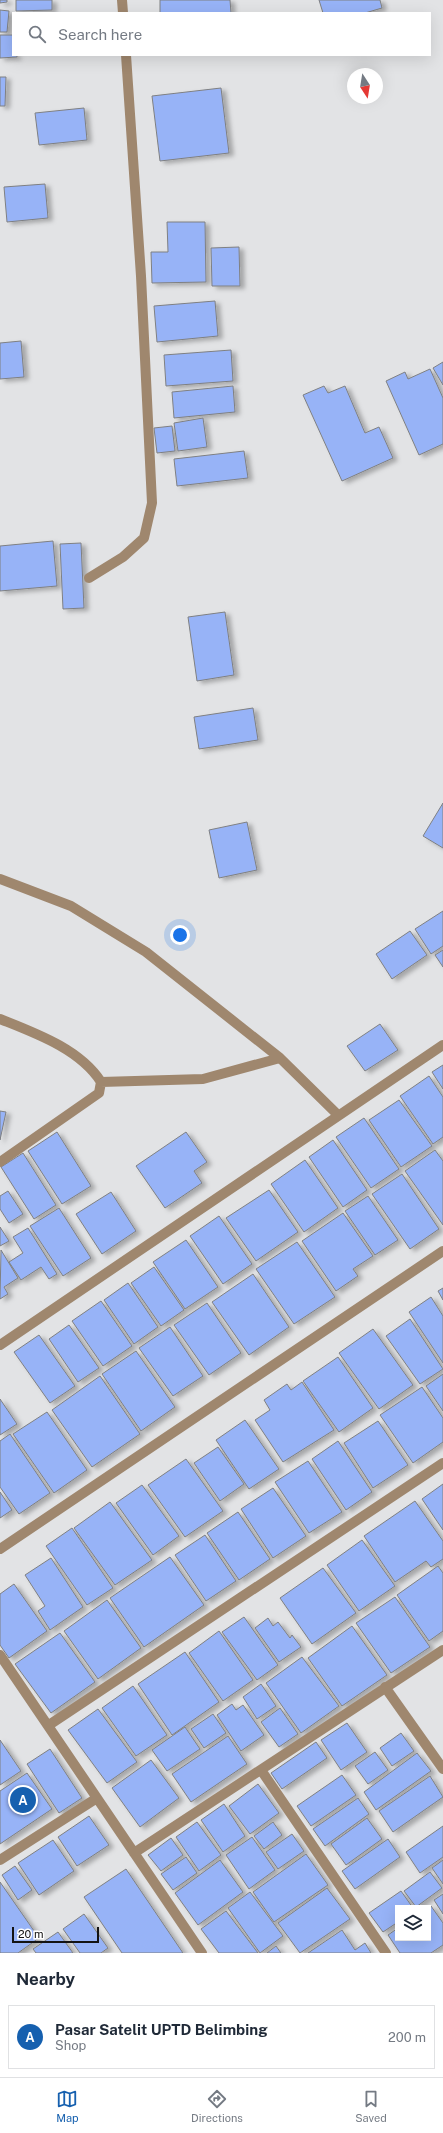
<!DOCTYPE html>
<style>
body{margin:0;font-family:"Public Sans",sans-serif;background:#f6f6f7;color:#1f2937}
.controls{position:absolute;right:12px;bottom:12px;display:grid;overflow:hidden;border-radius:0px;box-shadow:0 4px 16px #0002}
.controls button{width:36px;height:36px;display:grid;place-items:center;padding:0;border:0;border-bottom:1px solid #e0e1e3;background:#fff;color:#1f2937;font:20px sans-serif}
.compass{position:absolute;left:347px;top:68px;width:36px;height:36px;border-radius:50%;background:#fff;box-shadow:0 4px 16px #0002;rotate:168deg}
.scale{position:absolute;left:12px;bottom:10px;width:87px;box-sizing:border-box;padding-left:4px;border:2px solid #131314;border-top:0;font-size:11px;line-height:14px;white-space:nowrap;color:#131314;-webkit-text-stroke:3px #fff;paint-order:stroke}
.you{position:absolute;left:180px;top:935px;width:14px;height:14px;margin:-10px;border:3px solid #fff;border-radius:50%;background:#1a73e8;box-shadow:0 0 0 6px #1a73e833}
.badge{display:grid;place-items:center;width:26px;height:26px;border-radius:50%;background:#1660af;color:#fff;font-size:13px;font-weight:700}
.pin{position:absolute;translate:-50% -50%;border:2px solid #fff;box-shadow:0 1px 4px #0006}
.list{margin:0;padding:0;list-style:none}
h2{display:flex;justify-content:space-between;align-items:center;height:52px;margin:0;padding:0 16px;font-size:17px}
h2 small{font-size:13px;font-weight:400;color:#747a83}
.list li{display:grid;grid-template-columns:26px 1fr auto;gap:12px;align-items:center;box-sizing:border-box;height:64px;margin:0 8px 8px;padding:0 8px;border:1px solid #e0e1e3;border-radius:0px}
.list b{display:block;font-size:15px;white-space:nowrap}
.list p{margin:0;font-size:13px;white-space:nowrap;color:#747a83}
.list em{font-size:13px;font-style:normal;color:#747a83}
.icon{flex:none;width:22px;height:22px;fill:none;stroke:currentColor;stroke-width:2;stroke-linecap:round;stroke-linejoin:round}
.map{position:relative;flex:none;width:443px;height:1953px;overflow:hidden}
.search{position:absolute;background:#fff;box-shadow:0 4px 16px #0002;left:12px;right:12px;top:12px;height:44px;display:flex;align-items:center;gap:10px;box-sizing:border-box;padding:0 14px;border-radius:0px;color:#747a83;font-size:15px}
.sheet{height:124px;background:#fff}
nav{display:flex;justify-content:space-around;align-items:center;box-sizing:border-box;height:56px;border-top:1px solid #e0e1e3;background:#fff;font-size:11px;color:#747a83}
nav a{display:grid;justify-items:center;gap:2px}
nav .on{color:#1660af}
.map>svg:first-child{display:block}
.building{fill:#97b3f7;stroke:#7f8082;filter:url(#shadow)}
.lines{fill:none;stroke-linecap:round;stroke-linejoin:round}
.street{stroke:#9f876e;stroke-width:10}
</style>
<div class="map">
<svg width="443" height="1953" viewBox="0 0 443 1953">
<defs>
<filter id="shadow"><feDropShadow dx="4.5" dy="2.5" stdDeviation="2" flood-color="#0004"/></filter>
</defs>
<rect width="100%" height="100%" fill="#e2e3e5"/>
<!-- building -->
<path class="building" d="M0 0H7V2L0 3Z
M16 0H52V10L16 11Z
M160 0H230L231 13H160Z
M319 0H380L382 8 365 13H323Z
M0 10 9 11 7 32H0Z
M0 35H13V55H17V57L0 58Z
M0 77H6L5 106H0Z
M221 88 229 153 160 161 152 96Z
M84 108 87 140 39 145 35 113Z
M45 184 48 218 7 222 4 187Z
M167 222H205L206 282 152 283 151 252H168Z
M239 247 240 286H212L211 248Z
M215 301 218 336 157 342 154 306Z
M21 341 24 377 0 379V343Z
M231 350 233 381 166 386 164 355Z
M443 362V385L433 368Z
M430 369 443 398V444L419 455 386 381 405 372 408 379Z
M233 386 235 412 174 418 172 392Z
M324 386 328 393 345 386 365 433 379 427 393 458 342 481 303 395Z
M203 418 207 447 178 451 174 423Z
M172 426 175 451 157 453 154 428Z
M244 451 248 478 177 486 174 459Z
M53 541 57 586 0 591V546Z
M81 543 84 608 63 609 60 544Z
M225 612 234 675 197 681 188 617Z
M253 708 258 740 199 749 194 717Z
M443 803V848L423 836Z
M247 822 257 870 219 878 209 830Z
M443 911V946L431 954 415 929Z
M410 931 427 955 392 979 376 954Z
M443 950V967L435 955Z
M380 1024 398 1050 365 1071 347 1046Z
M443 1065V1089L432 1072Z
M429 1076 443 1097V1137L433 1144 400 1096Z
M399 1100 432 1146 401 1167 369 1120Z
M0 1111 6 1112 0 1140Z
M364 1118 399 1169 371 1188 336 1137Z
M57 1132 91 1186 62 1204 28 1151Z
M186 1132 207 1162 194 1171 202 1183 165 1208 136 1166Z
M333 1140 367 1190 343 1207 309 1157Z
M435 1150 443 1161V1225L405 1171Z
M23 1153 56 1205 34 1219 1 1167Z
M305 1160 338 1208 304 1232 271 1184Z
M402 1174 439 1229 410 1249 372 1194Z
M269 1190 298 1232 256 1261 226 1218Z
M8 1191 23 1214 9 1223 0 1209V1196Z
M111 1192 136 1231 102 1254 76 1214Z
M368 1196 398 1240 375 1255 345 1211Z
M59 1208 91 1258 63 1276 30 1226Z
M343 1213 373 1256 353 1269 358 1276 336 1291 302 1241Z
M219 1216 252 1264 223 1284 190 1236Z
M0 1227 9 1241 0 1246Z
M28 1228 57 1274 49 1279 41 1267 21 1280 9 1262 23 1253 13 1237Z
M186 1240 218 1287 185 1309 153 1262Z
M297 1242 335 1297 294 1324 256 1269Z
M1 1250 18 1278 4 1287 8 1294 0 1299Z
M154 1267 184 1310 161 1326 131 1283Z
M253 1274 289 1327 249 1355 212 1302Z
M128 1283 158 1327 134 1344 104 1300Z
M443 1288V1300L438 1291Z
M431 1297 443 1316V1363L409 1312Z
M101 1301 132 1346 103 1366 72 1321Z
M207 1303 241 1353 209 1375 174 1325Z
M410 1319 443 1369 420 1384 386 1336Z
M69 1325 99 1368 78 1382 49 1339Z
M170 1327 203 1376 173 1396 139 1348Z
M373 1329 413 1385 379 1409 339 1353Z
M39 1335 75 1386 50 1403 14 1352Z
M136 1351 175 1407 141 1431 102 1374Z
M338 1357 373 1408 339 1432 303 1381Z
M443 1374V1411L426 1386Z
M100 1376 140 1434 92 1467 52 1410Z
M302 1382 334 1430 283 1462 255 1420 270 1410 264 1400 287 1384 291 1390Z
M422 1387 443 1418V1442L413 1463 380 1415Z
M0 1399 17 1424 0 1435Z
M47 1412 87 1470 54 1493 13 1434Z
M245 1420 279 1469 249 1489 216 1440Z
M378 1421 408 1465 373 1488 344 1443Z
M10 1434 50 1493 19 1514 0 1487V1441Z
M338 1441 372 1492 346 1510 312 1459Z
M218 1447 244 1484 220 1501 194 1463Z
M186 1459 223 1511 185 1537 148 1485Z
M308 1461 342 1512 309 1533 275 1482Z
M443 1484V1530L422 1499Z
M142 1485 179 1536 153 1555 116 1503Z
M273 1488 306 1536 273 1558 241 1509Z
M0 1492 12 1510 0 1518Z
M415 1501 443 1541V1559L431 1567 426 1561 395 1582 364 1536Z
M110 1502 152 1560 115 1585 74 1528Z
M238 1512 270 1559 239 1580 207 1533Z
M72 1528 113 1588 87 1605 46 1546Z
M205 1535 236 1581 206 1601 175 1555Z
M362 1540 395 1586 359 1611 327 1565Z
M170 1557 204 1605 144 1647 110 1598Z
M51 1558 83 1607 50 1630 38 1611 45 1606 25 1575Z
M438 1566 443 1573V1631L429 1641 397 1595Z
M323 1568 356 1613 312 1644 280 1598Z
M14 1584 47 1631 9 1658 0 1645V1594Z
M395 1597 430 1647 391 1673 356 1623Z
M107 1600 141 1648 98 1679 64 1631Z
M244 1617 278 1665 257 1680 222 1632Z
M268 1618 273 1626 278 1622 290 1638 292 1635 301 1647 279 1662 255 1628Z
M352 1626 387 1675 342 1706 308 1658Z
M219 1631 253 1680 223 1701 189 1653Z
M60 1633 95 1682 51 1713 15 1664Z
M185 1652 219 1702 172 1735 138 1684Z
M302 1657 339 1706 301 1733 266 1683Z
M261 1684 276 1706 257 1719 243 1697Z
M133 1686 167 1735 136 1756 102 1708Z
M232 1704 236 1710 243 1705 264 1735 241 1751 217 1715Z
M280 1708 298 1734 279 1747 261 1722Z
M98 1709 137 1762 107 1783 68 1730Z
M213 1714 226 1733 204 1748 191 1729Z
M347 1723 367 1752 341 1770 321 1740Z
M185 1727 200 1749 167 1771 152 1750Z
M401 1733 414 1751 392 1766 380 1748Z
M228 1736 247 1764 191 1802 172 1774Z
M0 1740 21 1771 0 1785Z
M316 1742 327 1758 282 1789 271 1773Z
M50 1749 82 1798 59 1813 27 1764Z
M375 1752 388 1770 368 1784 355 1766Z
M417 1753 431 1771 376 1810 364 1792Z
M151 1760 179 1798 140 1827 112 1788Z
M27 1773 52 1809 0 1844V1791Z
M342 1775 356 1795 311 1826 297 1806Z
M430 1776 443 1797 393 1832 379 1811Z
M258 1784 279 1813 250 1834 229 1806Z
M358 1798 369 1814 325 1846 313 1829Z
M224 1804 245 1836 223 1852 201 1820Z
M89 1816 109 1845 77 1866 58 1837Z
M367 1818 382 1839 346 1865 331 1844Z
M197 1822 221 1855 199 1871 176 1837Z
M273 1822 282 1835 264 1849 254 1836Z
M443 1826V1857L420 1873 406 1852Z
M292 1834 304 1851 278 1869 266 1852Z
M252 1837 275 1870 249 1889 226 1855Z
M171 1838 183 1855 161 1871 148 1855Z
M388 1839 400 1857 355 1889 342 1871Z
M53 1840 74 1871 39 1895 18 1863Z
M306 1854 328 1885 274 1922 253 1892Z
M186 1857 197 1873 173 1890 161 1874Z
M220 1860 243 1892 198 1925 175 1893Z
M443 1860V1884L432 1868Z
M15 1866 32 1890 18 1900 2 1875Z
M126 1869 183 1953H122L84 1897Z
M430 1872 442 1888 416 1907 404 1891Z
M0 1882 39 1938 18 1953H0Z
M327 1888 350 1919 300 1953 278 1923Z
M401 1891 413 1908H398V1922L383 1932 369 1913Z
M250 1892 283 1936 260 1953 228 1908Z
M443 1894V1914L434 1900Z
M431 1906 443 1923V1945L431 1953H400L388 1935 398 1928V1938H428V1908Z
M226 1911 258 1953H219L201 1929Z
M84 1914 108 1948 101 1953H80L63 1929Z
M342 1930 355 1950 365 1943 371 1953H308Z
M58 1932 73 1953H36L33 1949Z
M276 1946 281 1953H267Z"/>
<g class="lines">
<!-- street -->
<path class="street" d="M122 0 123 13
M89 578 123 557 144 538 152 503 141 276 126 55
M0 879 71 906 146 952 280 1058 338 1115
M0 1019C35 1033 80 1049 101 1082L99 1093 0 1162
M101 1082 203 1079 280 1058
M0 1345 443 1045
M0 1549 443 1251
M0 1655 202 1953
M385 1687 443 1769
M49 1725 443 1463
M261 1770 386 1953
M134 1853 443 1650
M0 1860 97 1798"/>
</g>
</svg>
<div class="controls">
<button><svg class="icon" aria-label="layers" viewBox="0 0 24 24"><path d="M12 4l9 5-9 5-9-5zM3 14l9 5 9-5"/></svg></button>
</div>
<svg class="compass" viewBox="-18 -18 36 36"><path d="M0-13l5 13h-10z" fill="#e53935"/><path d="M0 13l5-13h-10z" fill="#747a83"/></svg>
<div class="scale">20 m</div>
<div class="you"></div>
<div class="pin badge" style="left:23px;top:1800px">A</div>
<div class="search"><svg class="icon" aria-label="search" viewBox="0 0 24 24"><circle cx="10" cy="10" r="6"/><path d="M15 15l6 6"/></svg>Search here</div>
</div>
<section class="sheet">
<h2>Nearby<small></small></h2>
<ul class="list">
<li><span class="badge">A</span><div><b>Pasar Satelit UPTD Belimbing</b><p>Shop</p></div><em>200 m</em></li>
</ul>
</section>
<nav>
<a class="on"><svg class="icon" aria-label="map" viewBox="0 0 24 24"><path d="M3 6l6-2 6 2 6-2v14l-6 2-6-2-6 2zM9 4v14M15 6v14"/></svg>Map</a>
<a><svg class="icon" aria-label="directions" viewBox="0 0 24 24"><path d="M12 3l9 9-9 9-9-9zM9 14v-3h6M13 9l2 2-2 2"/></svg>Directions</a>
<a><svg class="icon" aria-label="saved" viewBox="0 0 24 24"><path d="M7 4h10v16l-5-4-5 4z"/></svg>Saved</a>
</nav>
